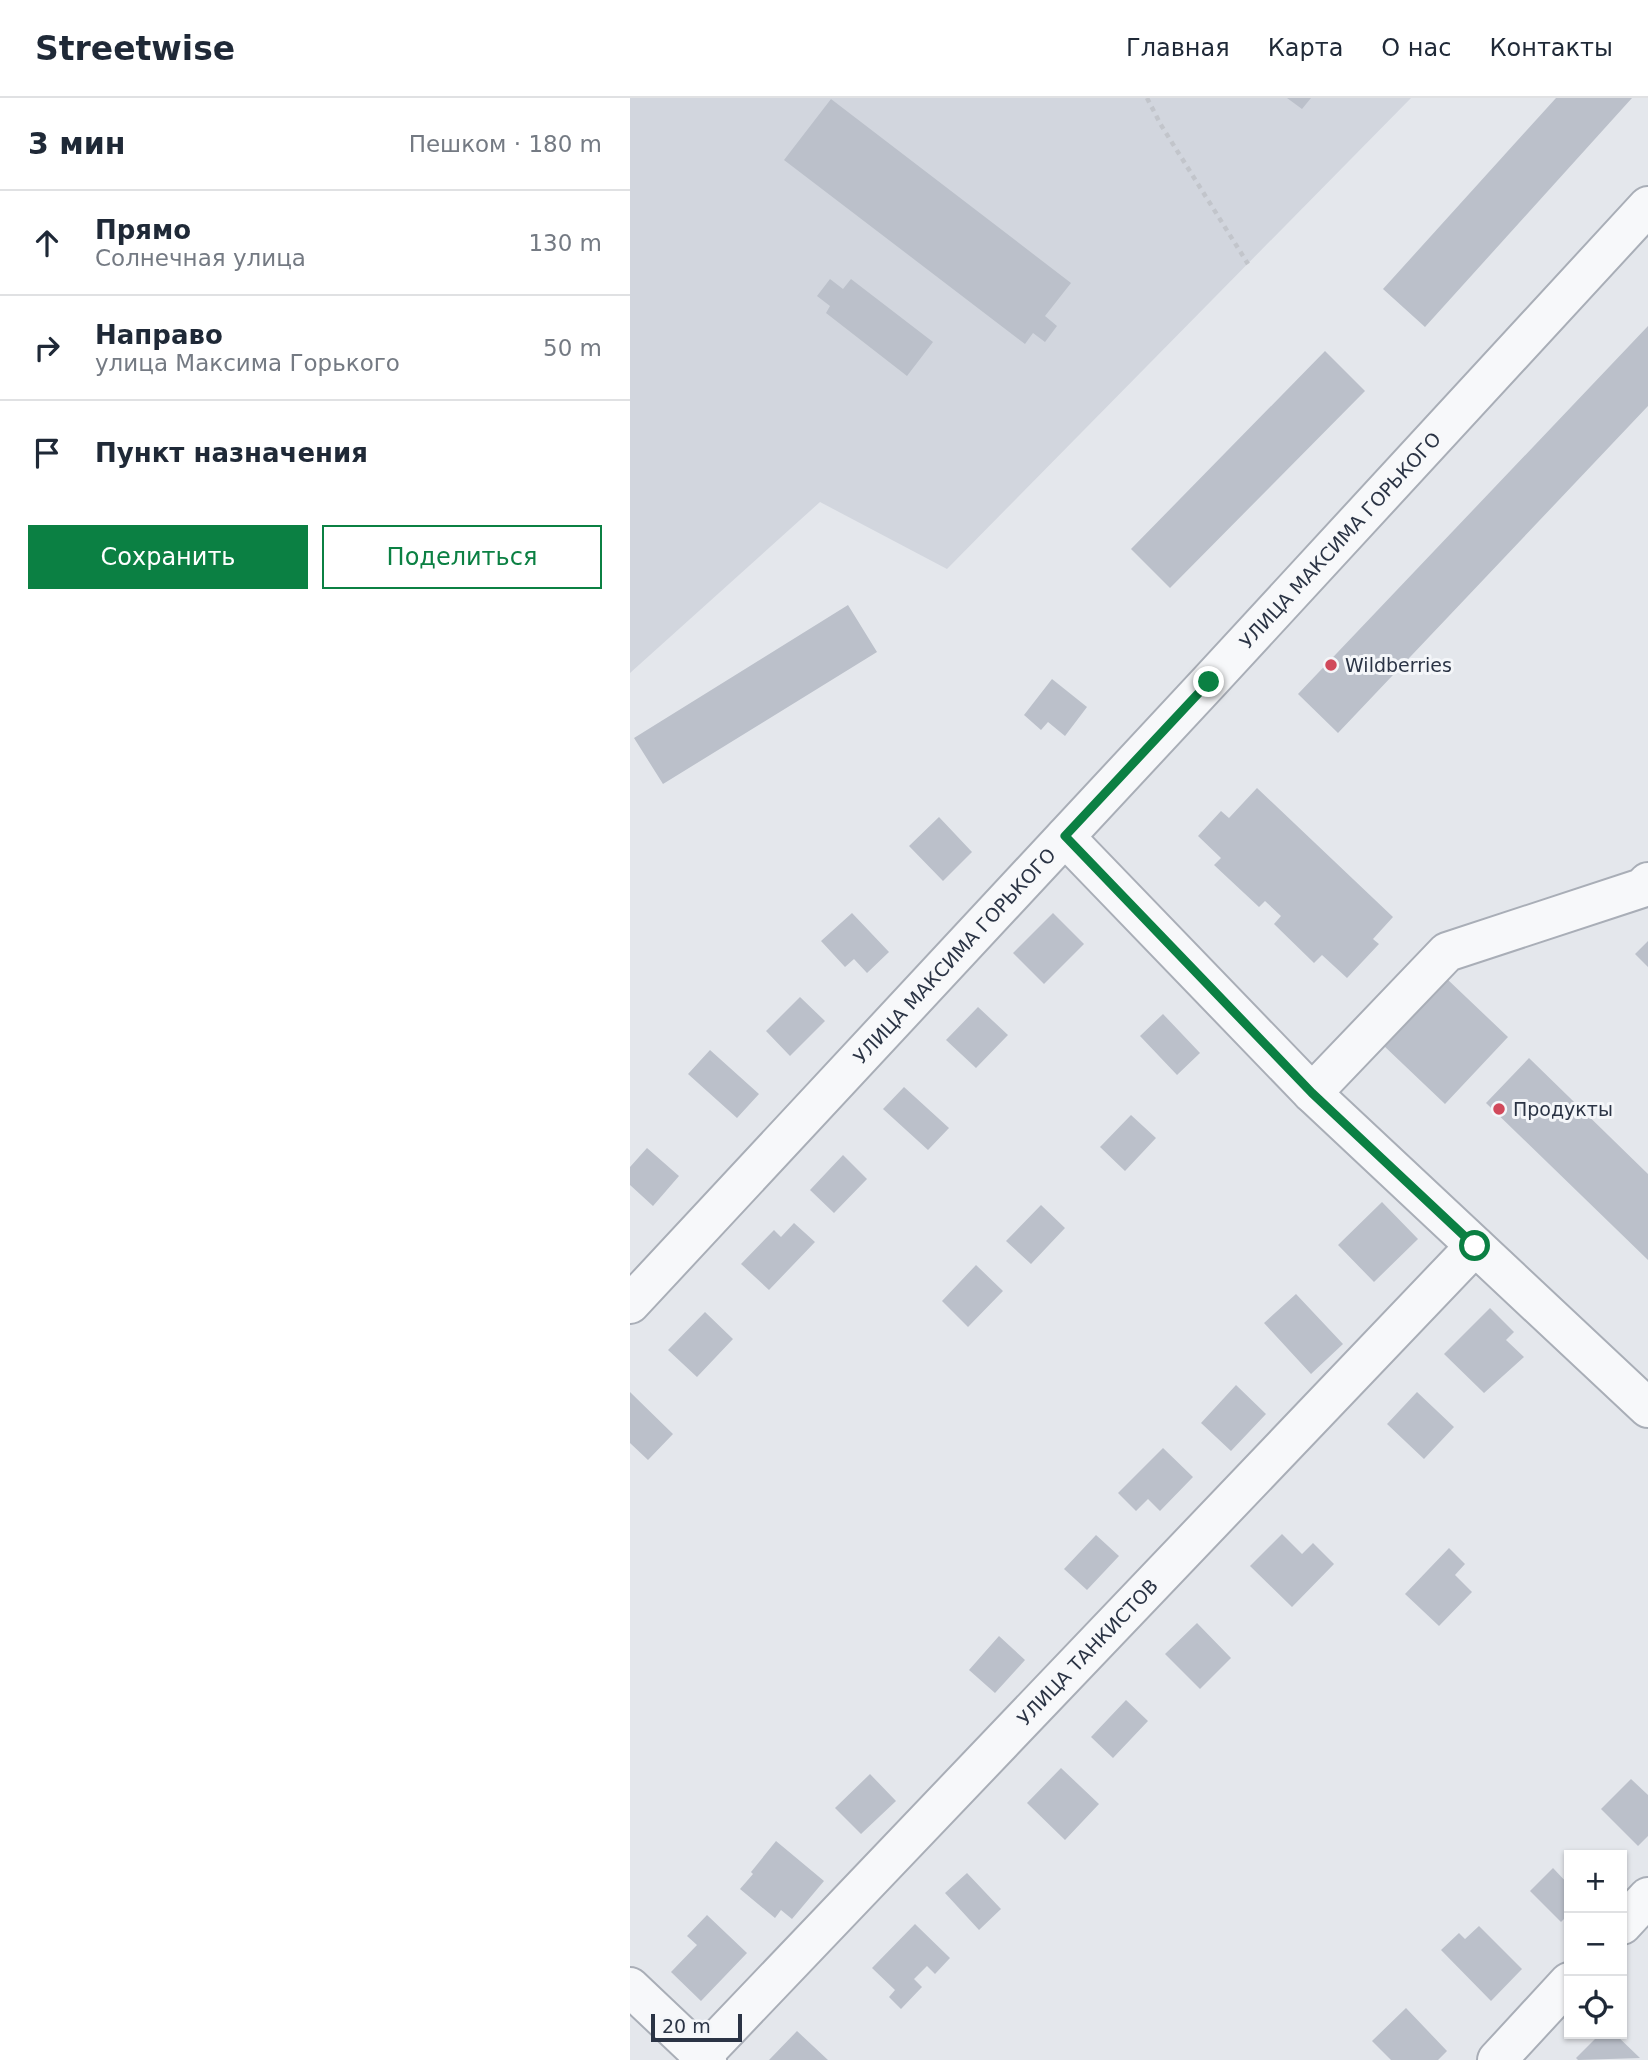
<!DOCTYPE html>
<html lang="ru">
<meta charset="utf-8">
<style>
body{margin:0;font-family:"DejaVu Sans",sans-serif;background:#f6f6f7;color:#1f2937}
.controls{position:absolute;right:21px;bottom:21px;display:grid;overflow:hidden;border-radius:0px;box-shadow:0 2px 5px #0004}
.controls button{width:63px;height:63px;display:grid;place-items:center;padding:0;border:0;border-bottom:2px solid #e0e1e3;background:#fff;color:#1f2937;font:35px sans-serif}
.scale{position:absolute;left:21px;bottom:18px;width:91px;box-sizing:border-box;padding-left:7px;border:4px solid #2b3445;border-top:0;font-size:19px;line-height:24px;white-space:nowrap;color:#2b3445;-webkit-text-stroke:5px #f4f6f9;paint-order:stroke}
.stop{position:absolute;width:21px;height:21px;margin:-16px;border:5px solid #0b8043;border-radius:50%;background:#fff}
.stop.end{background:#0b8043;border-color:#fff;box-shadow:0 2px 7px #0008}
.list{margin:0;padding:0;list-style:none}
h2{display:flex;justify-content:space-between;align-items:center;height:91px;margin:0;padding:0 28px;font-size:30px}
h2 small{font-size:23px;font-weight:400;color:#747a83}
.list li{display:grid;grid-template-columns:46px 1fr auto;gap:21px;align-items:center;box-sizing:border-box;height:105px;padding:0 28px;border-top:2px solid #e0e1e3}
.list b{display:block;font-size:26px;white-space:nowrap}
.list p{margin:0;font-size:23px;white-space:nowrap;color:#747a83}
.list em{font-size:23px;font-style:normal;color:#747a83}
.actions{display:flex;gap:14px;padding:21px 28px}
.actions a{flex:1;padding:16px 0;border:2px solid #0b8043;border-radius:0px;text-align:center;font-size:24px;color:#0b8043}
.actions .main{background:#0b8043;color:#fff}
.icon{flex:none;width:38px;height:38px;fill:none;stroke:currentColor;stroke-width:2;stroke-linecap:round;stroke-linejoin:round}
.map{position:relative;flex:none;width:1018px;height:1962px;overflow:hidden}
header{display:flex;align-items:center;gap:42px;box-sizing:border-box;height:98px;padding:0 35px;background:#fff;border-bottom:2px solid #e0e1e3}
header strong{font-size:33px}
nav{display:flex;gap:38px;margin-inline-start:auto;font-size:24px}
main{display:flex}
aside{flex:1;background:#fff}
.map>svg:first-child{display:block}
.built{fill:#d2d6de}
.building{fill:#bbc0ca}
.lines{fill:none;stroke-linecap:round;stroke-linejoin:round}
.minor-casing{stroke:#a9aeb7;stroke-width:42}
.path{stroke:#c2c5cb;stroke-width:4.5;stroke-dasharray:5 5;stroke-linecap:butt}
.minor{stroke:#f7f8fa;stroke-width:38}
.route{stroke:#0b8043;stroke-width:9}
.poi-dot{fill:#d1495b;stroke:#f4f6f9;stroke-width:2.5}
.labels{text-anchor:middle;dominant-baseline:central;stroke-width:6;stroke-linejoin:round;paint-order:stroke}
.street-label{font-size:19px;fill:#2b3445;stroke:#f4f6f9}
.poi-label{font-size:19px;fill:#2b3445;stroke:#f4f6f9;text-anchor:start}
</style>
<header>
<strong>Streetwise</strong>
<nav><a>Главная</a><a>Карта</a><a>О нас</a><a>Контакты</a></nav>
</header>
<main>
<aside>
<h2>3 мин<small>Пешком · 180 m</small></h2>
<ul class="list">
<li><svg class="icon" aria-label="ahead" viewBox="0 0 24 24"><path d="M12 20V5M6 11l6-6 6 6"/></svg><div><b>Прямо</b><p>Солнечная улица</p></div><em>130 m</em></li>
<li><svg class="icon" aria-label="right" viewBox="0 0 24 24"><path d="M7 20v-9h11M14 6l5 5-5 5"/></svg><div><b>Направо</b><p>улица Максима Горького</p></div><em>50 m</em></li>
<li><svg class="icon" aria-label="arrive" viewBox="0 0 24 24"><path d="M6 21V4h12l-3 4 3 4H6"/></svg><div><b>Пункт назначения</b></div></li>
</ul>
<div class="actions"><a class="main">Сохранить</a><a>Поделиться</a></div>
</aside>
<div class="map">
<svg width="1018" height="1962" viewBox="0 0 1018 1962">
<rect width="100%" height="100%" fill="#e4e7ec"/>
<!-- built -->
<path class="built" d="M0 0H781L317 471 190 404 0 575Z"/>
<!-- building -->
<path class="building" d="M657 0H681L672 11Z
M926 0H1002L795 229 753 191Z
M201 1 441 185 415 218 427 228 415 244 403 235 395 246 154 62Z
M200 181 213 191 221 181 303 244 277 278 196 215 200 208 187 198Z
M1018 228V308L708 635 668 596Z
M695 253 735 293 540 490 501 451Z
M218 507 247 554 33 686 4 640Z
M422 581 457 609 435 638 418 624 411 632 394 617Z
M627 690 763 819 743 841 749 846 717 880 692 857 684 865 644 826 651 818 635 803 629 809 584 767 591 760 568 738 591 713 599 720Z
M309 719 342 754 313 783 279 748Z
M222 815 259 854 237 875 224 861 215 869 191 843Z
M423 815 454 846 414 886 383 855Z
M1018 843V869L1005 856Z
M816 880 878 939 815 1006 753 947Z
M170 899 195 923 160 958 136 933Z
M348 909 378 937 346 970 316 942Z
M533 916 570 955 547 977 510 938Z
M80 952 129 996 107 1020 58 976Z
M899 960 1018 1076V1162L856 1005Z
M274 989 319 1030 298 1052 253 1011Z
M501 1017 526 1040 495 1073 470 1049Z
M17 1050 49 1078 23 1108 0 1087V1069Z
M213 1057 237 1081 204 1115 180 1092Z
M752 1104 788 1141 744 1184 708 1147Z
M411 1107 435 1130 401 1166 376 1143Z
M164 1125 185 1144 139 1192 111 1166 144 1132 151 1139Z
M346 1167 373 1193 338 1229 312 1203Z
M666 1196 713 1246 681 1276 634 1225Z
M860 1210 884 1234 876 1242 894 1259 854 1295 814 1256Z
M75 1214 103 1241 67 1279 38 1252Z
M606 1287 636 1316 601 1353 571 1325Z
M0 1294 43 1336 18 1362 0 1345Z
M787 1294 824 1329 794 1361 757 1326Z
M533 1350 563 1379 530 1413 518 1401 506 1413 488 1395Z
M652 1436 672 1456 683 1445 704 1466 662 1509 620 1468Z
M466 1437 489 1458 457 1492 434 1471Z
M819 1450 835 1466 825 1477 842 1494 809 1528 775 1496Z
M567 1525 601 1560 570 1591 535 1556Z
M369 1538 395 1562 365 1595 339 1572Z
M496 1602 518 1623 483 1660 461 1639Z
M431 1670 469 1706 435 1742 397 1705Z
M240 1676 266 1703 231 1736 205 1710Z
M1001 1681 1018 1697V1738L1008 1748 971 1711Z
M146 1743 194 1783 162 1821 151 1812 145 1820 110 1791 123 1776 121 1774Z
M923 1770 939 1787V1816L931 1824 900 1793Z
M337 1775 371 1811 349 1832 315 1795Z
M77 1817 117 1855 71 1903 41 1874 67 1847 57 1838Z
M285 1826 320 1860 305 1876 297 1868 284 1881 292 1889 271 1911 259 1899 265 1892 242 1870Z
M849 1828 892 1871 861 1903 811 1852 829 1835 835 1841Z
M776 1910 817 1953 808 1962H761L742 1943Z
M167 1933 198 1962H139Z
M970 1936H985L1010 1960 948 1962 946 1960Z"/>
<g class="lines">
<defs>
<g id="minor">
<path d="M435 739 682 995 1018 1310"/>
<path d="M682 995 817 854 1012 790 1018 784"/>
<path id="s1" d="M0 1206 579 584 1018 108"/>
<path d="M992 1827 1018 1799"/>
<path d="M0 1889 77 1962"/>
<path id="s2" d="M68 1962 845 1148"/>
<path d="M867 1962 939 1884"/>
</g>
</defs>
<!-- minor casing -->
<use href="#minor" class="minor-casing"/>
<!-- path -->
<path class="path" d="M517 0 531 27 618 166"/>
<!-- minor -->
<use href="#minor" class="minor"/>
</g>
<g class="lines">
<!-- route -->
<path class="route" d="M579 584 435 738 682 995 845 1148"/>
</g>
<!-- markers -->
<g class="poi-dot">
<circle cx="701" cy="567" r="7"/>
<circle cx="869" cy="1011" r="7"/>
</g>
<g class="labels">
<!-- street labels -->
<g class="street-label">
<text stroke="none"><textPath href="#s1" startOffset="1043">УЛИЦА МАКСИМА ГОРЬКОГО</textPath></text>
<text stroke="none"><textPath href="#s1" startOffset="476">УЛИЦА МАКСИМА ГОРЬКОГО</textPath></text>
<text stroke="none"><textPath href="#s2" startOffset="564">УЛИЦА ТАНКИСТОВ</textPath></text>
</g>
<!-- poi labels -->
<g class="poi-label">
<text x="715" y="567">Wildberries</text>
<text x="883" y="1011">Продукты</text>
</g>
</g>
</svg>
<div class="controls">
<button>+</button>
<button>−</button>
<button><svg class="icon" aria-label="locate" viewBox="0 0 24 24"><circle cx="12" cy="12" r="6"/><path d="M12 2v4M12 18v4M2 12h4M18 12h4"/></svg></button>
</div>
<div class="scale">20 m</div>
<div class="stop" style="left:845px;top:1148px"></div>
<div class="stop end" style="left:579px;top:584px"></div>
</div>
</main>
